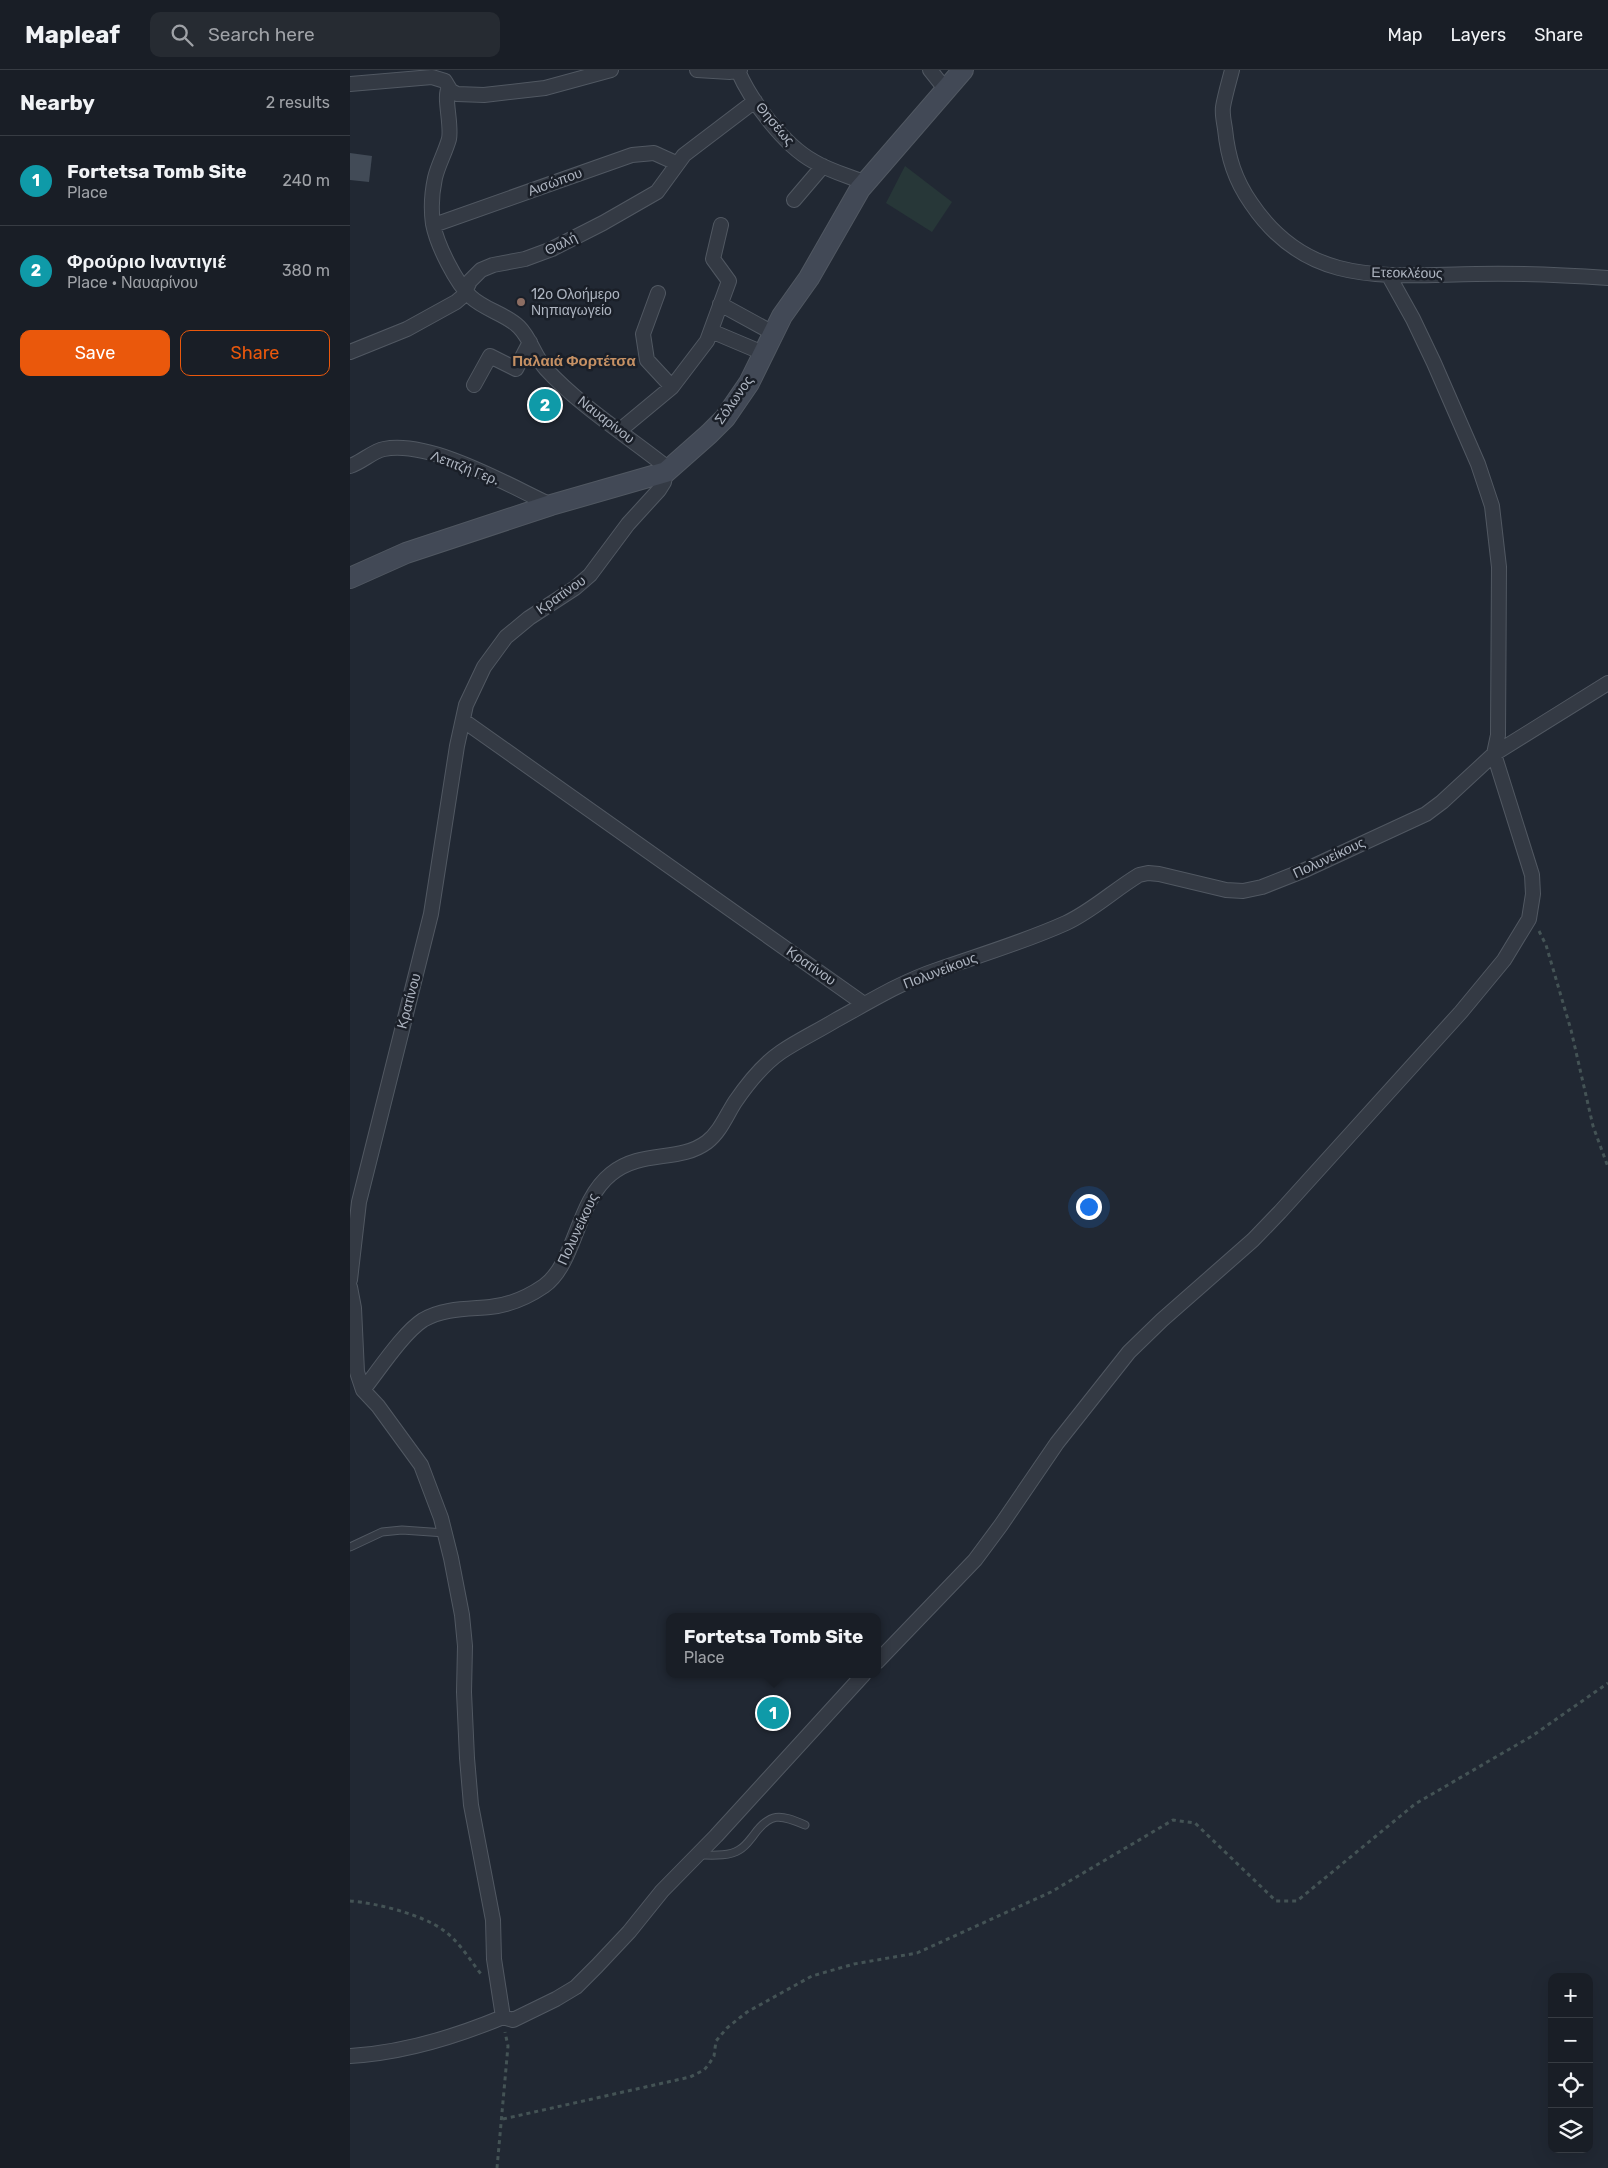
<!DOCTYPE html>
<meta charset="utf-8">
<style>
body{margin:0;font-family:Rubik,sans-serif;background:#262b32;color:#f1f3f6}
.controls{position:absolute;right:15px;bottom:15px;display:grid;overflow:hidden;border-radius:10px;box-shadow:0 5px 20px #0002}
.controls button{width:45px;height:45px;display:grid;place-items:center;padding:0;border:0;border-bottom:1px solid #373c43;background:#191e26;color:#f1f3f6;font:25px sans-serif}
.you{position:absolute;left:738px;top:1136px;width:18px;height:18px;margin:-12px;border:4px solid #fff;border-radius:50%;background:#1a73e8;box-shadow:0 0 0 8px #1a73e833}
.badge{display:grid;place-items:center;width:32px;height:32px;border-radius:50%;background:#ea580c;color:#fff;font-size:16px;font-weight:700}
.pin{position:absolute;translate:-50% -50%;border:2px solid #fff;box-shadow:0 1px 5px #0006}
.popup{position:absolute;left:316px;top:1543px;width:215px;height:65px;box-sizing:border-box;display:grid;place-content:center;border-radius:10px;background:#191e26;filter:drop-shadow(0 1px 4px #0005);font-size:16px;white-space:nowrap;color:#9fa2a7}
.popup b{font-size:19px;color:#f1f3f6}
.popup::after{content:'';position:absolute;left:50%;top:100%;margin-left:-10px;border:10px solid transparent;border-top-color:#191e26}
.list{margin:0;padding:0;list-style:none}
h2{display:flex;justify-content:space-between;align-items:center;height:65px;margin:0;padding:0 20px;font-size:21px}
h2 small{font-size:16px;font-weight:400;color:#9fa2a7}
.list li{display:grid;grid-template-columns:32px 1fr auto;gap:15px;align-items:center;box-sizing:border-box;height:90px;padding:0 20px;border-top:1px solid #373c43}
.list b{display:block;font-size:19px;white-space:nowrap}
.list p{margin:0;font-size:16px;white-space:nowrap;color:#9fa2a7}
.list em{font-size:16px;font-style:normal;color:#9fa2a7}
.actions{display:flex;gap:10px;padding:15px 20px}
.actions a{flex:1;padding:11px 0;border:1px solid #ea580c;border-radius:10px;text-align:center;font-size:18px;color:#ea580c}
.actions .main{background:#ea580c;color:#fff}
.icon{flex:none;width:28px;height:28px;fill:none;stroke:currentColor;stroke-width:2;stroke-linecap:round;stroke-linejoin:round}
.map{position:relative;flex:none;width:1258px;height:2098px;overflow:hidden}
header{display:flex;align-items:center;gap:30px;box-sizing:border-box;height:70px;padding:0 25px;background:#191e26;border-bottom:1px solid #373c43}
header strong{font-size:24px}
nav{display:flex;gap:28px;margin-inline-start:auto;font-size:18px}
.search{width:350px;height:45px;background:#262b32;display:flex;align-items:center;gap:12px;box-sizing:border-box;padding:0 18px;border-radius:10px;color:#9fa2a7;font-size:19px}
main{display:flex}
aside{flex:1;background:#191e26}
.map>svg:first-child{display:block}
.green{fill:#273738}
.building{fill:#424b57}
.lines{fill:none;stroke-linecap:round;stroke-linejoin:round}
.lane-casing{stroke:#515862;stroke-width:9}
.street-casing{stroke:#515862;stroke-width:16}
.secondary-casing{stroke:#515862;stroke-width:22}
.path{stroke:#445355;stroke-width:3;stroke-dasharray:4 4;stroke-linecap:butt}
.lane{stroke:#343a44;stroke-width:7}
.street{stroke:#343a44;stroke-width:14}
.secondary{stroke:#424956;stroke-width:20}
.education-dot{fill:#8d6e63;stroke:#1a1f28;stroke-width:2}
.labels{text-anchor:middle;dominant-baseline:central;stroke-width:5;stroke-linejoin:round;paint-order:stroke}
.street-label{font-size:14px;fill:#aeb5c1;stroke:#1a1f28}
.poi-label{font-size:14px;fill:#aeb5c1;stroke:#1a1f28;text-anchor:start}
.neighbourhood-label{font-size:15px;font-weight:bold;fill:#c69164;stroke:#1a1f28}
</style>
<header>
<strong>Mapleaf</strong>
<div class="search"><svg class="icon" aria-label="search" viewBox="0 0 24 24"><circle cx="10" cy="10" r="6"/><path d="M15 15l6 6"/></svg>Search here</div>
<nav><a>Map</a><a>Layers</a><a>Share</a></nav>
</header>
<main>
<aside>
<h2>Nearby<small>2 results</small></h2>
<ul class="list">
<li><span class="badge" style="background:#0f9aa8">1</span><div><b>Fortetsa Tomb Site</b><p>Place</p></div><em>240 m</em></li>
<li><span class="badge" style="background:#0f9aa8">2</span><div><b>Φρούριο Ιναντιγιέ</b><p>Place · Ναυαρίνου</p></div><em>380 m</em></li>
</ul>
<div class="actions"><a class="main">Save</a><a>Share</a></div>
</aside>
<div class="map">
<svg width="1258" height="2098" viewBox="0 0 1258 2098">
<rect width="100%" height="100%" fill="#212833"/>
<!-- green -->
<path class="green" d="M555 96 602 132 582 162 536 133Z"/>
<!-- building -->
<path class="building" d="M0 83 22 86 19 112 0 110Z"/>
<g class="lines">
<defs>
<path id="lane" d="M0 1477 32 1462 52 1460 95 1463
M347 1785C360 1785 378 1787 389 1780 395 1777 399 1771 403 1766 420 1742 430 1744 455 1755"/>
<path id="street" d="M347 0 380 2 390 0
M580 0 596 20
M882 0C879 12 875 25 873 37 872 44 874 52 875 59 878 88 885 110 901 133 958 218 1036 205 1126 204 1170 203 1214 205 1258 208
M388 1C401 31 434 75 463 91 479 101 499 106 516 113
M0 14 82 7 95 11 101 21 107 24 134 25 195 18 261 0
M99 18C93 25 102 55 99 69 95 83 88 95 85 108 82 122 81 140 83 154 87 175 106 213 121 227 135 240 156 244 169 257 181 269 184 286 196 299 231 337 278 366 319 399
M444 130 473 96
M84 155 282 85 304 83 326 93
M308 223 293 264 297 290 322 317
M370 234 423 263
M361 261 413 283
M0 282 57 259 106 232 113 226 120 211 131 200 143 195 175 189 202 179 253 153 307 122 334 85 405 31
M124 315 140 286 166 299 180 272
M269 361 322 317 357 271 379 211 363 189 371 155
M0 396C12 392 23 381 34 379 81 370 158 415 201 435
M114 651 514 934
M0 1210 9 1132 81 844 107 676 116 635 134 597 156 567 179 548 225 518 240 505 278 454 309 420 314 412 316 402
M0 1217 4 1238 7 1302 13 1320 28 1336 71 1395 91 1448 101 1488 112 1545 115 1576 114 1622 117 1688 121 1735 143 1850 144 1889 153 1947
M13 1320C29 1300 53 1263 73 1250 93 1238 118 1239 140 1237 160 1235 178 1227 194 1216 226 1193 226 1132 261 1104 292 1079 329 1093 357 1072 370 1062 376 1046 385 1032 398 1013 412 995 431 982 449 970 468 961 486 950 519 932 551 912 587 900 630 885 674 872 716 853 742 841 764 820 789 805L798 803 809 804 876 820 893 821 912 817 955 800 1076 744 1092 732 1144 684 1258 613
M527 1592 625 1490 651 1455 707 1373 779 1282 812 1250 903 1170 930 1142 1111 942 1154 890 1179 849 1183 824 1182 805 1144 684 1148 665 1149 497 1142 436 1128 394 1084 293 1063 249 1039 206
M0 1986C52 1983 105 1967 153 1947L163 1950 206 1929 226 1917 247 1896 279 1862 312 1821 366 1766 514 1604"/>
<path id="secondary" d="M0 508 56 483 201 435 316 402 359 364 375 348 399 313 432 246 459 208 510 119 613 0"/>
</defs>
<!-- lane casing -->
<use href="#lane" class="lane-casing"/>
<!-- street casing -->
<use href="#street" class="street-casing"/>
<!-- secondary casing -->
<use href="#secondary" class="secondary-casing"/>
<!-- path -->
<path class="path" d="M1189 861 1196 875 1221 960 1243 1056 1258 1097
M0 1831C26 1833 71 1844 93 1860 109 1871 119 1889 131 1904
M153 2049 340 2007 354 2000 359 1994 364 1986 366 1971 377 1958 397 1942 462 1906 504 1894 567 1883 701 1822 823 1750 845 1753 926 1831H947L1065 1734 1182 1666 1258 1613
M147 2098 158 1976 155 1962"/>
<!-- lane -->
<use href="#lane" class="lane"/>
<!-- street -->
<use href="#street" class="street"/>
<!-- secondary -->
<use href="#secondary" class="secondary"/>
</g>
<!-- markers -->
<circle class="education-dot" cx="171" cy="232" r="5"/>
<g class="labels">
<!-- street labels -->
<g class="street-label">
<text transform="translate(425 54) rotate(50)">Θησέως</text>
<text transform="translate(205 112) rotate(-20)">Αισώπου</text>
<text transform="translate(211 174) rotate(-26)">Θαλή</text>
<text transform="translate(1057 203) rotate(1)">Ετεοκλέους</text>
<text transform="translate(384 330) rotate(-55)">Σόλωνος</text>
<text transform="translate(256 350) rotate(38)">Ναυαρίνου</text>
<text transform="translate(115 398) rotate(21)">Λετιτζή Γερ.</text>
<text transform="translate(211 525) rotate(-35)">Κρατίνου</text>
<text transform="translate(979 788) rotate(-25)">Πολυνείκους</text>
<text transform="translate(461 896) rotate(35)">Κρατίνου</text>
<text transform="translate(590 901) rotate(-21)">Πολυνείκους</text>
<text transform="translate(59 931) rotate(-75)">Κρατίνου</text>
<text transform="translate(228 1159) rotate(-65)">Πολυνείκους</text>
</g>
<!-- poi labels -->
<g class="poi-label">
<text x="181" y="224">12ο Ολοήμερο<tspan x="181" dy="16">Νηπιαγωγείο</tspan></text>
</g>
<!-- neighbourhood labels -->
<g class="neighbourhood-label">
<text x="224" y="291">Παλαιά Φορτέτσα</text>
</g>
</g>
</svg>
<div class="controls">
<button>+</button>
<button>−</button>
<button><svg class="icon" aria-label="locate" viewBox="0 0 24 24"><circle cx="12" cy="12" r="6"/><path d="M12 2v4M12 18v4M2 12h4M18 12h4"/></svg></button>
<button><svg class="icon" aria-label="layers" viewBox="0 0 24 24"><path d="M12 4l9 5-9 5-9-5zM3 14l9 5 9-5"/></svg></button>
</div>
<div class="you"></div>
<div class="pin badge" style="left:423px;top:1643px;background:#0f9aa8">1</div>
<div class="popup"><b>Fortetsa Tomb Site</b>Place</div>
<div class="pin badge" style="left:195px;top:335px;background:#0f9aa8">2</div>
</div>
</main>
